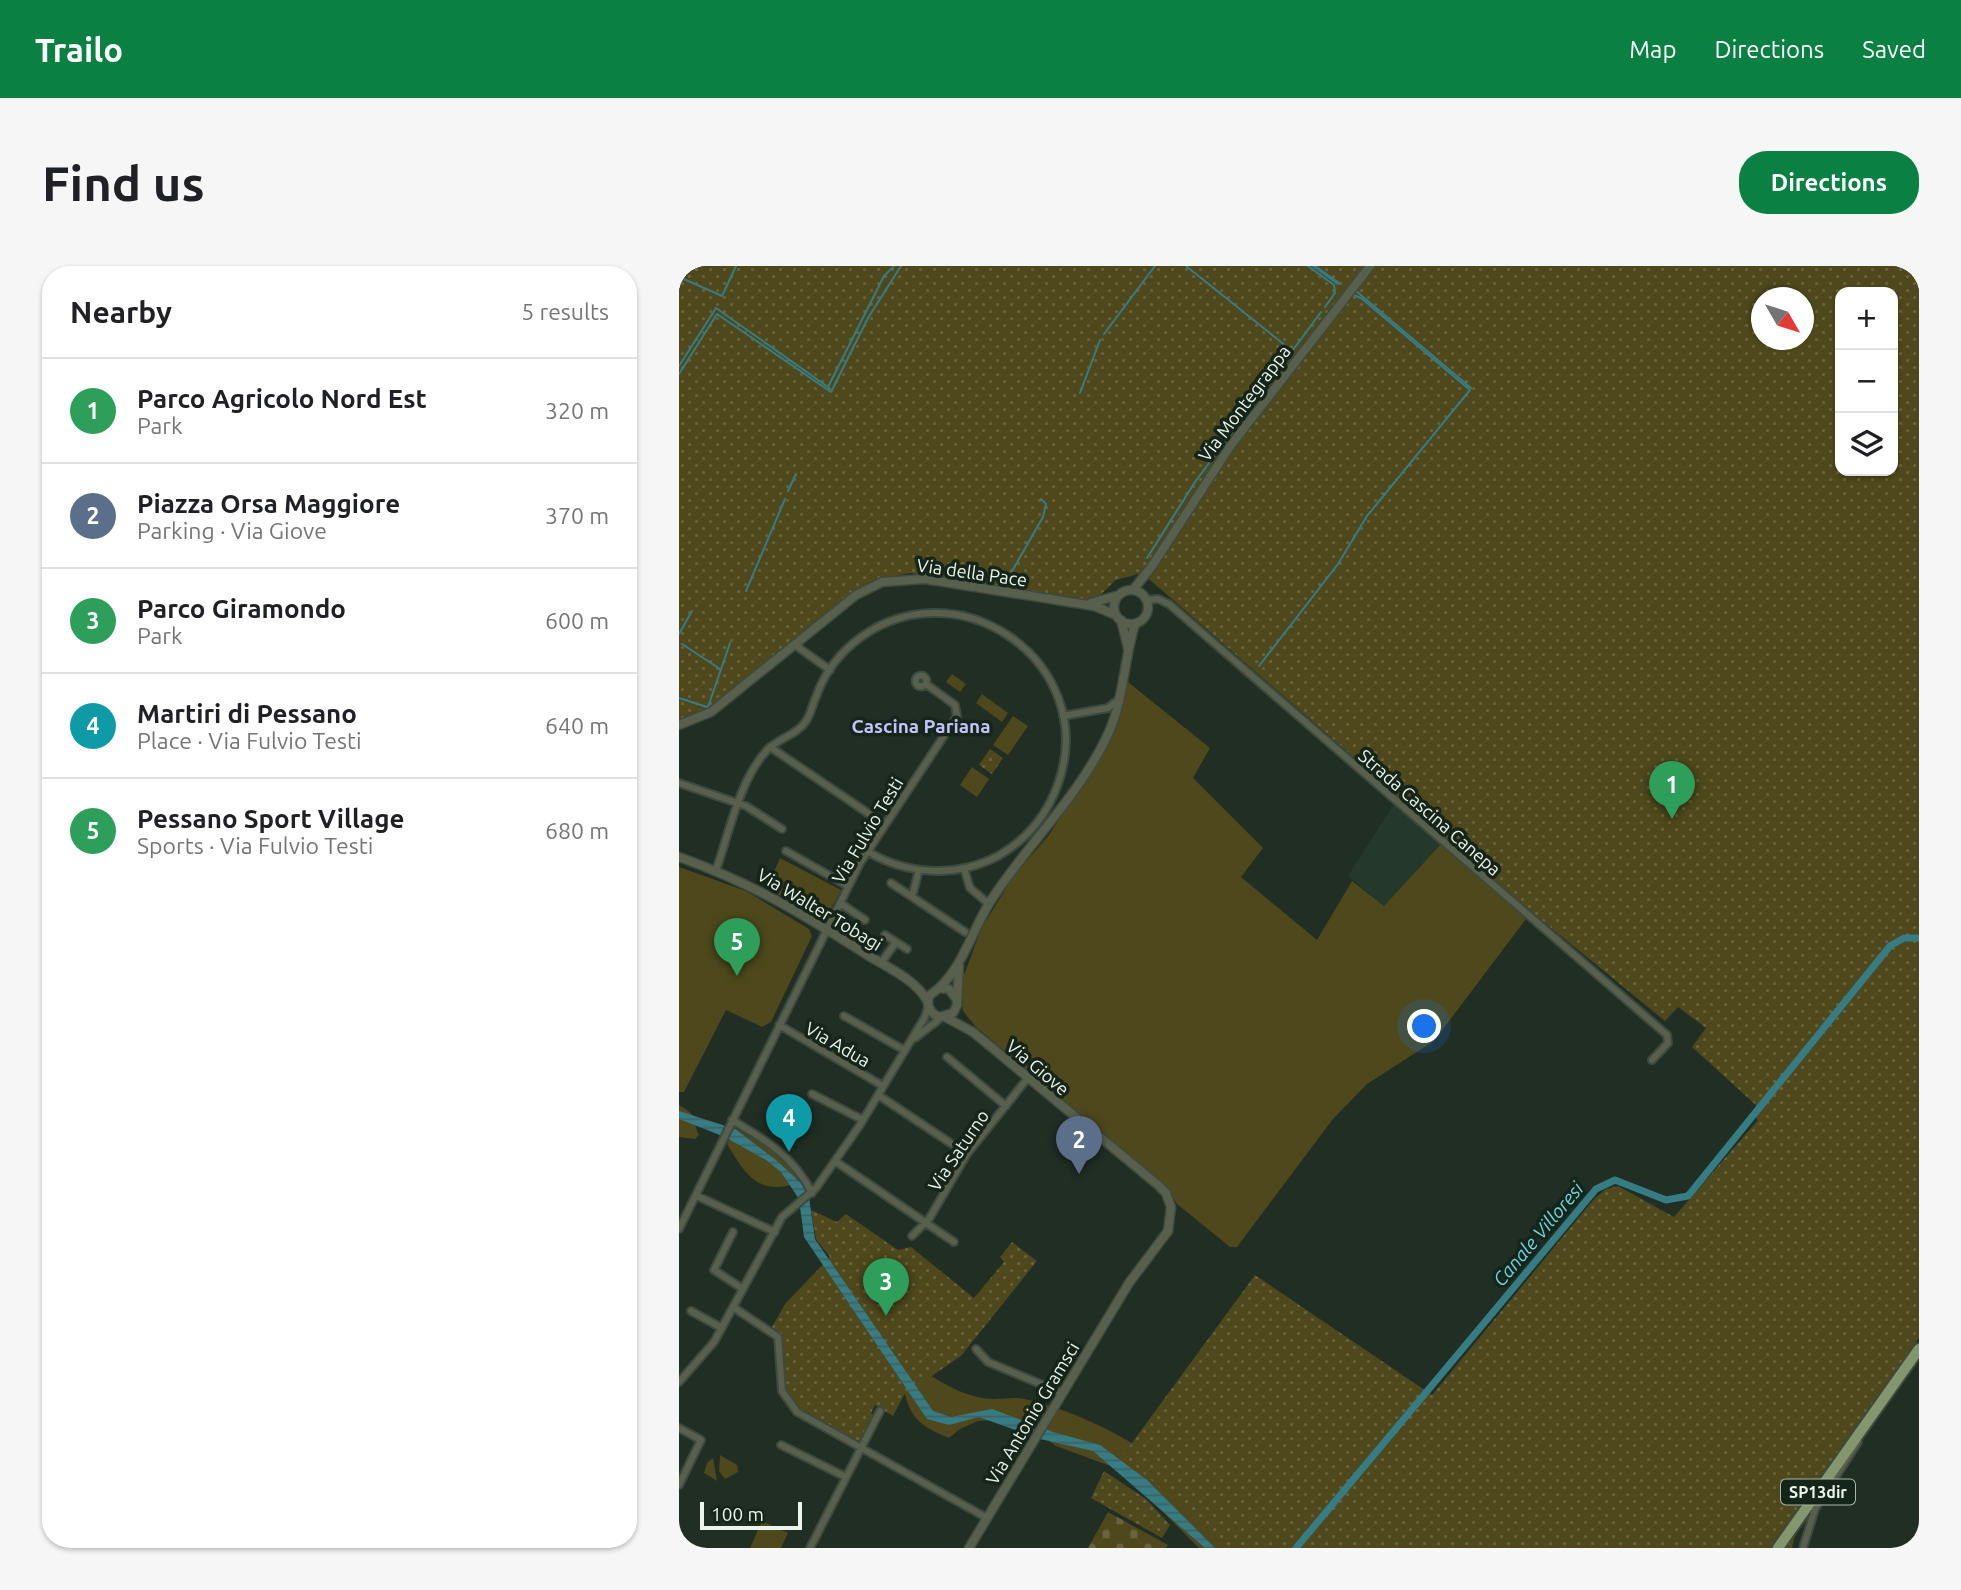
<!DOCTYPE html>
<meta charset="utf-8">
<style>
body{margin:0;font-family:Ubuntu,sans-serif;background:#f6f6f6;color:#202124}
.controls{position:absolute;right:21px;top:21px;display:grid;overflow:hidden;border-radius:14px;box-shadow:0 2px 5px #0004}
.controls button{width:63px;height:63px;display:grid;place-items:center;padding:0;border:0;border-bottom:2px solid #e0e0e0;background:#fff;color:#202124;font:35px sans-serif}
.compass{position:absolute;left:1072px;top:21px;width:63px;height:63px;border-radius:50%;background:#fff;box-shadow:0 2px 5px #0004;rotate:129deg}
.scale{position:absolute;left:21px;bottom:18px;width:102px;box-sizing:border-box;padding-left:7px;border:4px solid #ebf4ed;border-top:0;font-size:19px;line-height:24px;white-space:nowrap;color:#ebf4ed;-webkit-text-stroke:5px #16251a;paint-order:stroke}
.you{position:absolute;left:746px;top:761px;width:24px;height:24px;margin:-18px;border:5px solid #fff;border-radius:50%;background:#1a73e8;box-shadow:0 0 0 10px #1a73e833}
.badge{display:grid;place-items:center;width:46px;height:46px;border-radius:50%;background:#0b8043;color:#fff;font-size:23px;font-weight:700}
.pin{position:absolute;translate:-50% -58px;filter:drop-shadow(0 2px 4px #0008)}
.pin::after{content:'';position:absolute;top:37px;width:24px;height:21px;background:inherit;clip-path:polygon(0 0,100% 0,50% 100%)}
.list{margin:0;padding:0;list-style:none}
h2{display:flex;justify-content:space-between;align-items:center;height:91px;margin:0;padding:0 28px;font-size:30px}
h2 small{font-size:23px;font-weight:400;color:#757577}
.list li{display:grid;grid-template-columns:46px 1fr auto;gap:21px;align-items:center;box-sizing:border-box;height:105px;padding:0 28px;border-top:2px solid #e0e0e0}
.list b{display:block;font-size:26px;white-space:nowrap}
.list p{margin:0;font-size:23px;white-space:nowrap;color:#757577}
.list em{font-size:23px;font-style:normal;color:#757577}
.icon{flex:none;width:38px;height:38px;fill:none;stroke:currentColor;stroke-width:2;stroke-linecap:round;stroke-linejoin:round}
.map{position:relative;flex:none;width:1240px;height:1282px;overflow:hidden;border-radius:28px}
header{display:flex;align-items:center;gap:42px;box-sizing:border-box;height:98px;padding:0 35px;background:#0b8043;color:#fff}
header strong{font-size:33px}
nav{display:flex;gap:38px;margin-inline-start:auto;font-size:24px}
.intro{display:flex;align-items:center;justify-content:space-between;box-sizing:border-box;height:168px;padding:0 42px}
h1{margin:0;font-size:49px}
.button{padding:18px 32px;border-radius:28px;background:#0b8043;color:#fff;font-size:24px;font-weight:700}
main{display:flex;gap:42px;padding:0 42px}
aside{flex:1;background:#fff;border-radius:28px;box-shadow:0 2px 5px #0004}
.map>svg:first-child{display:block}
.built{fill:#24392b}
.grass{fill:#4e481c}
.cemetery{fill:url(#cemetery-stones)}
.park{fill:url(#park-dots);fill-rule:evenodd}
.water{fill:url(#water-rules)}
.lines{fill:none;stroke-linecap:round;stroke-linejoin:round}
.stream{stroke:#367c84;stroke-width:2}
.canal{stroke:#367c84;stroke-width:7}
.minor-casing{stroke:#3c4a40;stroke-width:10}
.tertiary-casing{stroke:#3c4a40;stroke-width:11}
.primary-casing{stroke:#3c4a40;stroke-width:14}
.minor{stroke:#58604d;stroke-width:6}
.tertiary{stroke:#58604d;stroke-width:8}
.primary{stroke:#84966e;stroke-width:10}
.labels{text-anchor:middle;dominant-baseline:central;stroke-width:7;stroke-linejoin:round;paint-order:stroke}
.shield{fill:#16251a;stroke:#abb6ae;stroke-width:2}
.shield-label{font-size:16px;font-weight:bold;fill:#ebf4ed}
.street-label{font-size:18px;fill:#ebf4ed;stroke:#16251a}
.neighbourhood-label{font-size:19px;font-weight:bold;fill:#c2c3fc;stroke:#16251a}
.water-label{font-size:19px;font-style:italic;fill:#6bd6e3;stroke:#16251a}
</style>
<header>
<strong>Trailo</strong>
<nav><a>Map</a><a>Directions</a><a>Saved</a></nav>
</header>
<div class="intro"><h1>Find us</h1><a class="button">Directions</a></div>
<main>
<aside>
<h2>Nearby<small>5 results</small></h2>
<ul class="list">
<li><span class="badge" style="background:#2e9e5b">1</span><div><b>Parco Agricolo Nord Est</b><p>Park</p></div><em>320 m</em></li>
<li><span class="badge" style="background:#5c6f8a">2</span><div><b>Piazza Orsa Maggiore</b><p>Parking · Via Giove</p></div><em>370 m</em></li>
<li><span class="badge" style="background:#2e9e5b">3</span><div><b>Parco Giramondo</b><p>Park</p></div><em>600 m</em></li>
<li><span class="badge" style="background:#0f9aa8">4</span><div><b>Martiri di Pessano</b><p>Place · Via Fulvio Testi</p></div><em>640 m</em></li>
<li><span class="badge" style="background:#2e9e5b">5</span><div><b>Pessano Sport Village</b><p>Sports · Via Fulvio Testi</p></div><em>680 m</em></li>
</ul>
</aside>
<div class="map">
<svg width="1240" height="1282" viewBox="0 0 1240 1282">
<defs>
<pattern id="cemetery-stones" width="16" height="16" patternUnits="userSpaceOnUse" patternTransform="scale(1.75)"><rect width="16" height="16" fill="#4e481c"/><path d="M2 7V4a2 2 0 0 1 4 0v3zM10 15v-3a2 2 0 0 1 4 0v3z" fill="#68633d"/></pattern>
<pattern id="park-dots" width="8" height="8" patternUnits="userSpaceOnUse" patternTransform="scale(1.75)"><rect width="8" height="8" fill="#4e481c"/><path d="M2 2h.1M6 6h.1" fill="none" stroke="#68633d" stroke-width="1.8" stroke-linecap="round"/></pattern>
<pattern id="water-rules" width="6" height="5" patternUnits="userSpaceOnUse" patternTransform="scale(1.75)"><rect width="6" height="5" fill="#367c84"/><path d="M0 2.5h6" fill="none" stroke="#3e6266"/></pattern>
</defs>
<rect width="100%" height="100%" fill="#202e24"/>
<!-- built -->
<path class="built" d="M715 538 762 578 705 640 669 610Z"/>
<!-- grass -->
<path class="grass" d="M273 408 287 418 281 426 267 416Z
M449 416 531 482 514 512 584 582 562 611 638 674 673 615 705 640 762 578 847 653 755 775 688 818 654 853 558 981H551L498 938 489 923 296 760 284 745 281 720 302 663 336 608 370 569 435 467Z
M303 428 329 447 323 456 297 437Z
M334 450 349 460 329 489 314 479Z
M293 501 310 513 298 531 281 519Z
M101 592 162 624 147 652 134 648 88 622Z
M0 601 67 625 130 663 133 670 92 756 83 761 47 744 5 826H0Z
M0 839C20 850 12 852 20 869L16 873 0 871Z
M56 862C77 875 115 891 119 917 79 930 67 909 48 878Z
M249 1108C270 1121 289 1132 314 1133 324 1133 336 1131 346 1133 387 1143 426 1160 461 1182L560 1282H520L442 1204 377 1180 350 1160 318 1154 299 1155 281 1163 270 1172C243 1161 231 1153 225 1124Z
M41 1189 58 1199 59 1206 46 1213 40 1205Z
M34 1192 38 1215 25 1207 28 1197Z
M83 1255 109 1267 102 1282H71Z"/>
<!-- cemetery -->
<path class="cemetery" d="M429 1246 489 1279 487 1282H409Z"/>
<!-- park -->
<path class="park" d="M0 0H1240V1072L1144 1210 1120 1252 1113 1282H549L444 1189 576 1009 753 1129 915 933 927 923 939 920 995 951 1079 854 1074 849 1080 842 1013 781 1027 762 999 741 986 755 860 652 463 307 437 314 415 335 388 334 232 307 197 313 175 325 108 382 28 443 0 454ZM1161 26H1214V205H1161ZM1083 32H1125V74H1083Z
M311 483 324 492 313 508 300 499Z
M132 944 158 956 167 948 219 984 232 981 295 1032 325 996 321 991 333 976 358 995 282 1090 225 1129 214 1150 196 1139 192 1147 195 1150 181 1178C157 1165 116 1151 106 1124 99 1103 112 1075 93 1061L106 1038 151 991 137 973Z
M425 1205 467 1233 491 1259 483 1272 412 1232Z"/>
<!-- water -->
<path class="water" d="M0 845 56 863 97 894 123 918 130 931 136 973 254 1145 272 1151 313 1143 374 1166 421 1179 468 1214 536 1282H526L414 1185 361 1173 300 1151 270 1159 248 1153 125 971 120 933 102 906 87 894 46 871 0 853Z"/>
<g class="lines">
<!-- stream -->
<path class="stream" d="M507 0 612 84
M629 0 655 19 656 27 646 41
M634 0 659 18
M636 0 660 17
M0 11 43 30 57 0
M677 25 792 122
M425 68 476 0
M0 100 37 42 149 121 205 10 215 0
M0 108 38 48 152 126 189 52 222 0
M401 127 421 74
M109 225 117 208
M468 292 516 216 642 46
M324 321 364 251 367 238 362 233
M67 325 106 233
M0 368 13 345
M3 378 41 403
M580 400 659 298 688 250 791 124 682 32 674 29
M0 432 28 441
M29 441 51 377"/>
<!-- canal -->
<path class="canal" d="M617 1282 917 923 936 914 987 934 1009 930 1211 680 1225 672H1240"/>
<defs>
<path id="minor" d="M468 334 479 333 490 338 988 769 989 777 973 794
M116 379 151 404
M236.5 415a5.5 5.5 0 1 1 11 0a5.5 5.5 0 1 1-11 0Z
M384 450 429 442 439 434
M91 481 205 558
M0 517 67 540 103 563
M107 585 169 620
M285 602 291 622 310 638
M37 604C51 565 60 514 89 483 100 472 118 469 127 455 132 448 133 439 137 431 144 411 156 393 172 379 272 293 423 394 379 518 368 549 347 574 319 590 277 612 227 609 188 585
M212 617 286 666
M233 631 240 604
M161 637 186 654
M206 669 228 683
M202 697 217 676
M165 750 225 784
M100 759 204 820
M236 772 263 751
M268 791 327 840
M133 828 184 854
M199 829 288 888
M53 854C87 874 115 891 133 927
M156 895 275 976
M18 930 96 966
M0 963 181 597 278 450 276 439 247 418
M54 966 35 1004 64 1023
M233 970 250 953 288 888 348 813
M54 1041 99 1071 103 1125 118 1146 308 1252
M12 1045 43 1062
M297 1083 309 1096 383 1127
M0 1116 35 1076 103 951 137 922 181 859 246 751 249 741
M0 1162 22 1174 0 1219
M102 1179 167 1211
M131 1282 201 1145
M1124 1282 1136 1243 1179 1176"/>
<path id="tertiary" d="M435 341a17 17 0 1 1 34 0a17 17 0 1 1-34 0Z
M454 324 473 300 552 179 691 0
M412 337 440 329
M442 354 449 382
M0 459 32 446 177 329 203 316 246 313 415 340 437 349
M0 591C75 618 124 648 190 690 210 702 237 714 249 736
M260 722C284 700 294 663 311 636 348 578 401 530 430 466 445 432 445 393 456 358
M278 734 270 723 260 722 250 730C247 740 251 747 260 751L274 747 278 739 280 699
M266 751 294 766 479 919 487 927 492 941 489 965 450 1017 290 1282"/>
<path id="primary" d="M1099 1282 1240 1083"/>
</defs>
<!-- minor casing -->
<use href="#minor" class="minor-casing"/>
<!-- tertiary casing -->
<use href="#tertiary" class="tertiary-casing"/>
<!-- primary casing -->
<use href="#primary" class="primary-casing"/>
<!-- minor -->
<use href="#minor" class="minor"/>
<!-- tertiary -->
<use href="#tertiary" class="tertiary"/>
<!-- primary -->
<use href="#primary" class="primary"/>
</g>
<g class="labels">
<!-- shield labels -->
<rect class="shield" x="1102" y="1213.5" width="74" height="25" rx="5"/>
<g class="shield-label">
<text x="1139" y="1226">SP13dir</text>
</g>
<!-- street labels -->
<g class="street-label">
<text transform="translate(565 137) rotate(-53)">Via Montegrappa</text>
<text transform="translate(293 306) rotate(8)">Via della Pace</text>
<text transform="translate(751 546) rotate(41)">Strada Cascina Canepa</text>
<text transform="translate(188 564) rotate(-59)">Via Fulvio Testi</text>
<text transform="translate(141 643) rotate(31)">Via Walter Tobagi</text>
<text transform="translate(159 778) rotate(30)">Via Adua</text>
<text transform="translate(359 801) rotate(40)">Via Giove</text>
<text transform="translate(279 884) rotate(-56)">Via Saturno</text>
<text transform="translate(353 1147) rotate(-59)">Via Antonio Gramsci</text>
</g>
<!-- neighbourhood labels -->
<g class="neighbourhood-label">
<text x="242" y="460">Cascina Pariana</text>
</g>
<!-- water labels -->
<g class="water-label">
<text transform="translate(859 968) rotate(-50)">Canale Villoresi</text>
</g>
</g>
</svg>
<div class="controls">
<button>+</button>
<button>−</button>
<button><svg class="icon" aria-label="layers" viewBox="0 0 24 24"><path d="M12 4l9 5-9 5-9-5zM3 14l9 5 9-5"/></svg></button>
</div>
<svg class="compass" viewBox="-18 -18 36 36"><path d="M0-13l5 13h-10z" fill="#e53935"/><path d="M0 13l5-13h-10z" fill="#757577"/></svg>
<div class="scale">100 m</div>
<div class="you"></div>
<div class="pin badge" style="left:993px;top:553px;background:#2e9e5b">1</div>
<div class="pin badge" style="left:400px;top:908px;background:#5c6f8a">2</div>
<div class="pin badge" style="left:207px;top:1050px;background:#2e9e5b">3</div>
<div class="pin badge" style="left:110px;top:886px;background:#0f9aa8">4</div>
<div class="pin badge" style="left:58px;top:710px;background:#2e9e5b">5</div>
</div>
</main>
